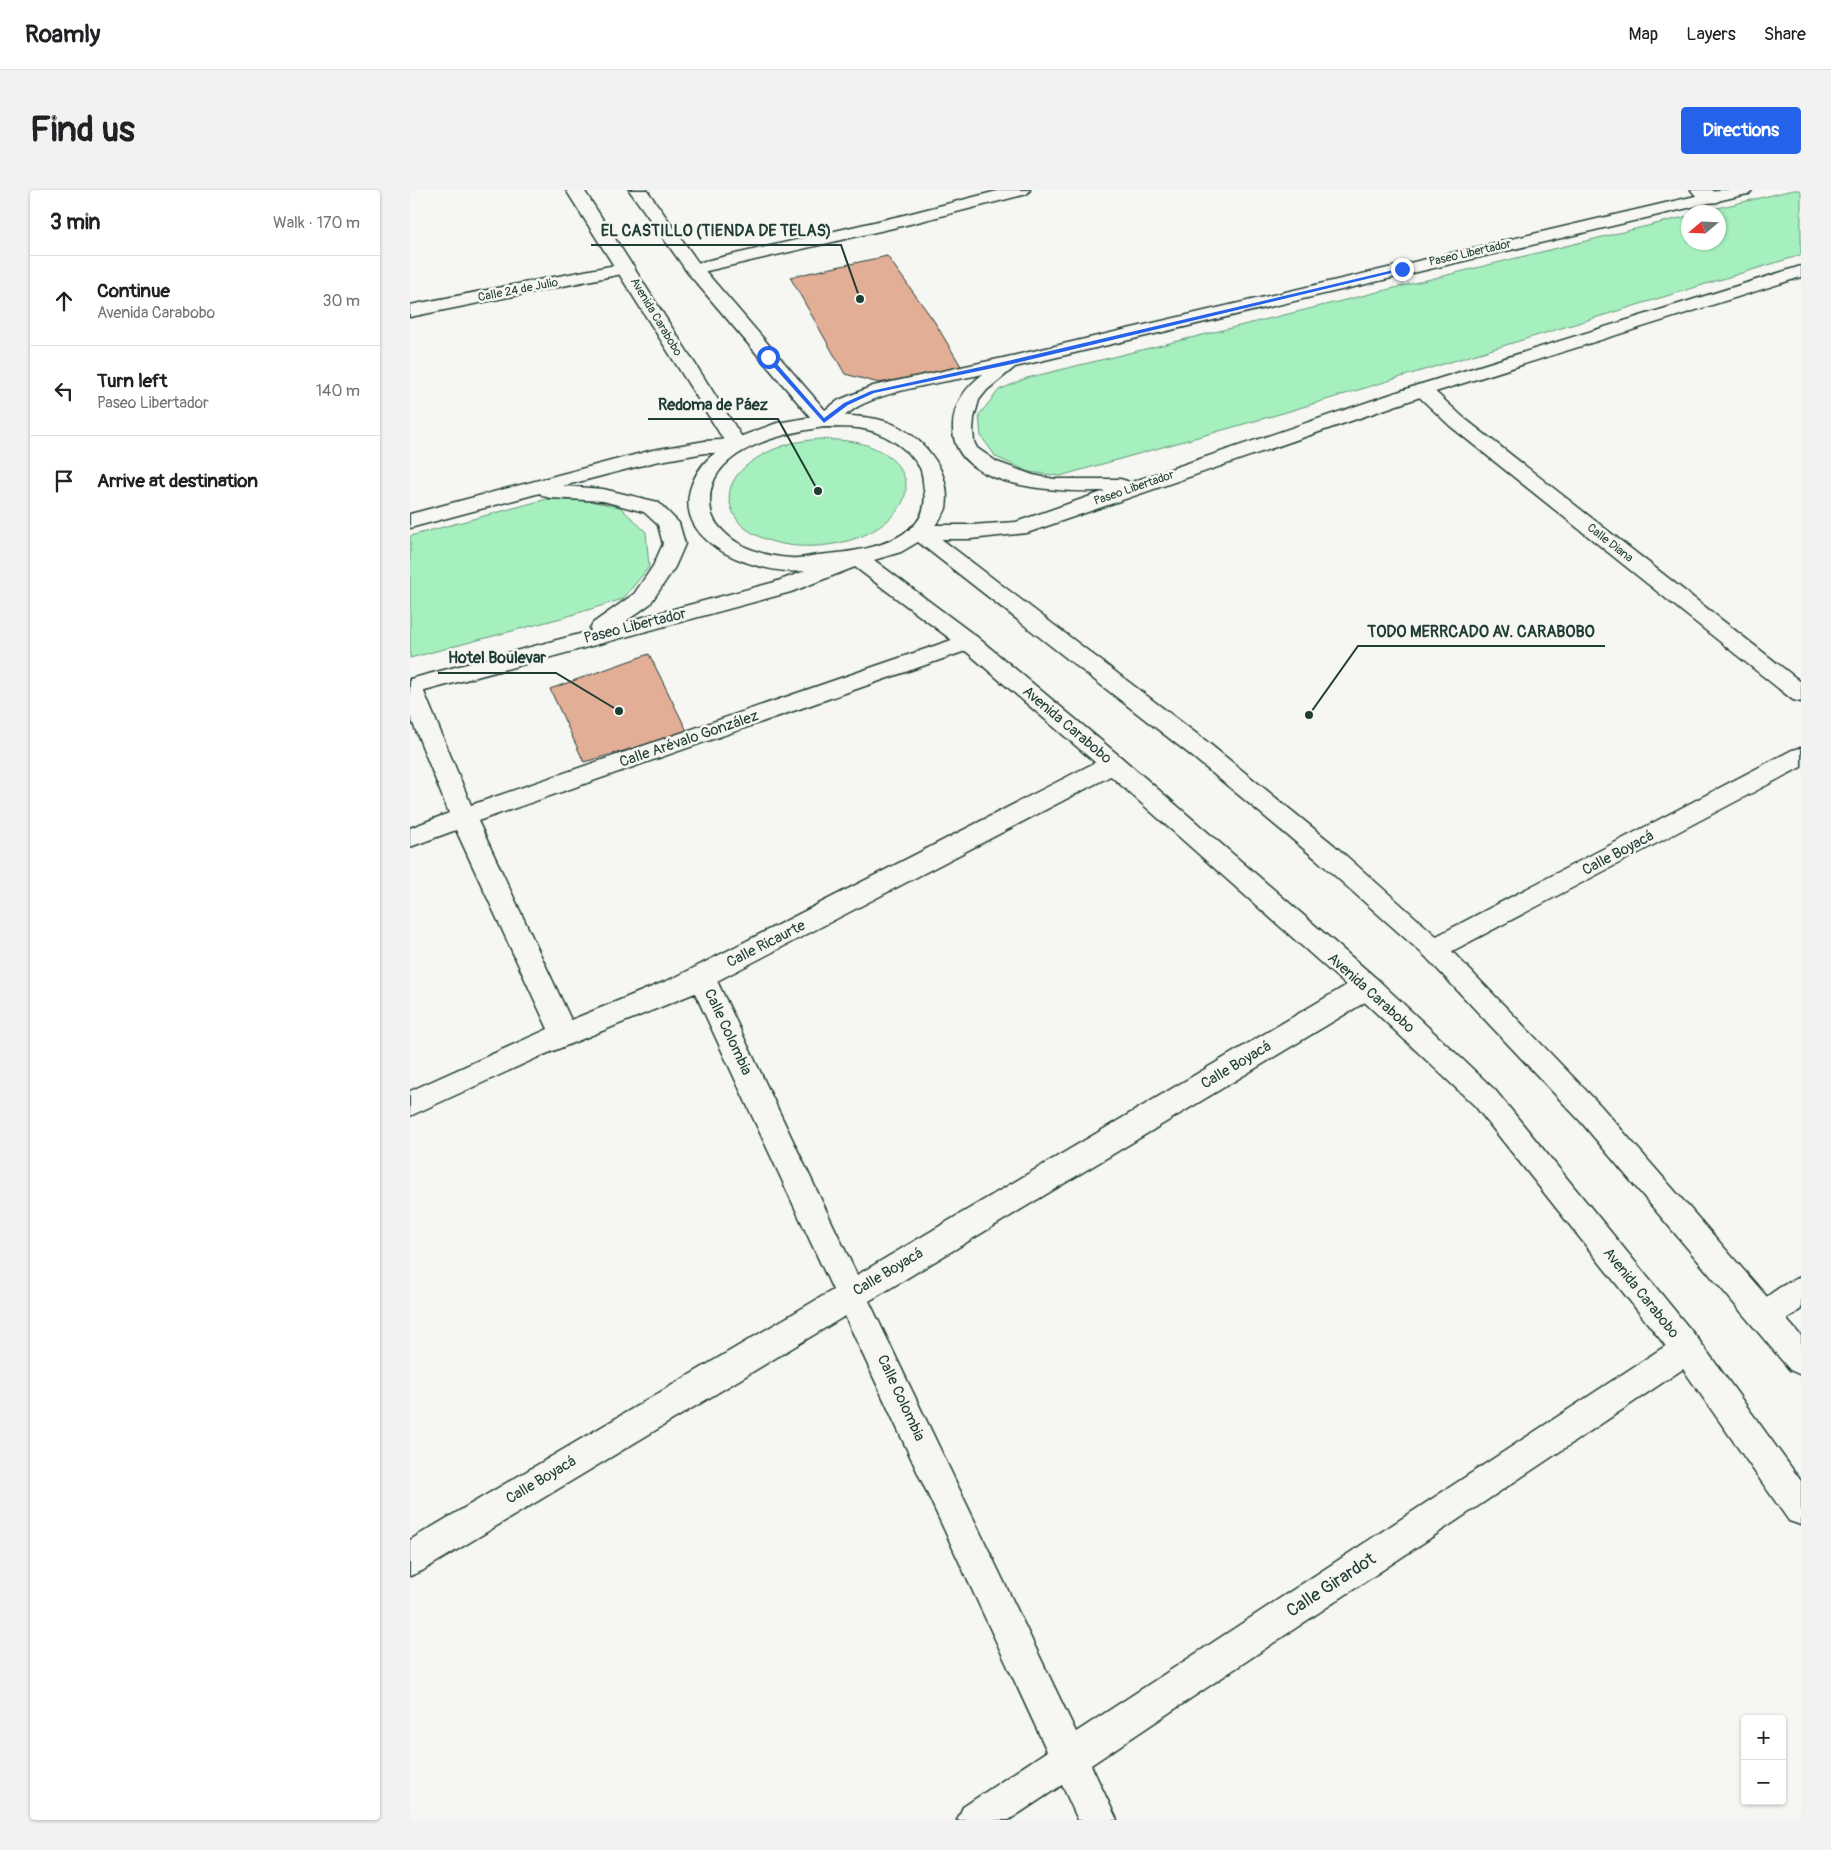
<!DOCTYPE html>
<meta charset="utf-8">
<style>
body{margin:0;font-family:Pangolin,sans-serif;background:#f2f2f2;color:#202124}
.controls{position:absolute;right:15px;bottom:15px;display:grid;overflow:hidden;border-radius:5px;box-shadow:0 1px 4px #0004}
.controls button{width:45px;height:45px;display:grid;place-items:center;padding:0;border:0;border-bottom:1px solid #e0e0e0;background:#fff;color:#202124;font:25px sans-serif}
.compass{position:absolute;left:1271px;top:15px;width:45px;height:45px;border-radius:50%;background:#fff;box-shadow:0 1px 4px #0004;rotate:251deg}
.stop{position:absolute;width:15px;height:15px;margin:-11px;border:4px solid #2563eb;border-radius:50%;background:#fff}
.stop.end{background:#2563eb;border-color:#fff;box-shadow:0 1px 5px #0008}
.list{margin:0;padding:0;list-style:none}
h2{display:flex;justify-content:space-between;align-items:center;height:65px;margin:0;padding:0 20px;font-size:21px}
h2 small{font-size:16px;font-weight:400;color:#757577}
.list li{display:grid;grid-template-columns:32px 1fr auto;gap:15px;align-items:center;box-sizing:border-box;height:90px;padding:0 20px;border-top:1px solid #e0e0e0}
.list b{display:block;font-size:19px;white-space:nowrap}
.list p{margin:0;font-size:16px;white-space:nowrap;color:#757577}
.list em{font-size:16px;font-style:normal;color:#757577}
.icon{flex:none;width:28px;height:28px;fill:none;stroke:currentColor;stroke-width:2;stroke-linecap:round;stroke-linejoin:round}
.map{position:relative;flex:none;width:1391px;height:1630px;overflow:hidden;border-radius:5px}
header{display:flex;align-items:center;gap:30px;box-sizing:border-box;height:70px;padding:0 25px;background:#fff;border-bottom:1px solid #e0e0e0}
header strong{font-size:24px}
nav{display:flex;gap:28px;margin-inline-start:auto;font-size:18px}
.intro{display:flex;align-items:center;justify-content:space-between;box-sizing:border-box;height:120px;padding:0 30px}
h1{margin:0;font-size:35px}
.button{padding:12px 22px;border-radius:5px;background:#2563eb;color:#fff;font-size:18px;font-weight:700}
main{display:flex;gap:30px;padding:0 30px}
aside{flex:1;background:#fff;border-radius:5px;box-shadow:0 1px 4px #0004}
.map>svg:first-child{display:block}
.green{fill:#a6efbe;stroke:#629679}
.building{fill:#e2ae96;stroke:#1f3d34}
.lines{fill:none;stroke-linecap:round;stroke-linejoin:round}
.minor-casing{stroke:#1f3d34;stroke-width:3}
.major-casing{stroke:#1f3d34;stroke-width:3}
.highway-casing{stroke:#1f3d34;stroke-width:3}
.minor{fill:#f6f6f2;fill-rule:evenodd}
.major{fill:#f6f6f2;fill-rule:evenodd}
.highway{fill:#f6f6f2;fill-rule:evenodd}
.route{fill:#2563eb}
.labels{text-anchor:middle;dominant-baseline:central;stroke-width:5;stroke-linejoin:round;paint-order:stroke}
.far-street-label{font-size:12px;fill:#1f3d34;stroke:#f6f6f2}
.street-label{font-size:15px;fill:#1f3d34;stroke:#f6f6f2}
.near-street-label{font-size:18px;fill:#1f3d34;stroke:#f6f6f2}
.leader{fill:none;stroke:#1f3d34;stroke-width:2}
.callout-dot{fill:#1f3d34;stroke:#f6f6f2;stroke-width:2}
.callout-label{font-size:16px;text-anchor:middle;font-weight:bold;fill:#1f3d34;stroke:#f6f6f2;stroke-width:5;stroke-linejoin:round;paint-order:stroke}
</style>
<header>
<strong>Roamly</strong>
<nav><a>Map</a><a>Layers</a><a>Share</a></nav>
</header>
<div class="intro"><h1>Find us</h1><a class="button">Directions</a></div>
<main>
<aside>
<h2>3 min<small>Walk · 170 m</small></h2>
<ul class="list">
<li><svg class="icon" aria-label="ahead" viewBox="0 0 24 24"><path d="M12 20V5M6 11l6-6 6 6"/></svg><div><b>Continue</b><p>Avenida Carabobo</p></div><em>30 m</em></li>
<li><svg class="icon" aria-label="left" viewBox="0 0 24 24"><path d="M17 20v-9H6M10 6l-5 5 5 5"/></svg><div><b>Turn left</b><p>Paseo Libertador</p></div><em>140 m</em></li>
<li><svg class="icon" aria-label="arrive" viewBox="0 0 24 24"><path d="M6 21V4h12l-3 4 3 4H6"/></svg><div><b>Arrive at destination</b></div></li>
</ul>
</aside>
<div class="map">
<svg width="1391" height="1630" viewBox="0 0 1391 1630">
<rect width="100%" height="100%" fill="#f6f6f2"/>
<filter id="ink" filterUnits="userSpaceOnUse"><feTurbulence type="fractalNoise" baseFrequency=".02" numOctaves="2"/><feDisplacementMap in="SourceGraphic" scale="10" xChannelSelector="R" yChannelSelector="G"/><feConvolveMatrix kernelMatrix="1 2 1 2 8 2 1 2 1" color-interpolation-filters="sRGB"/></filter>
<g filter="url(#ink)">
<!-- green -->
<path class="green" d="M1383 0H1391V65L873 223 650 286 619 282 586 267 571 246 569 225 589 200 617 188 1278 26V52H1308V22H1291Z
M409 249C427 250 445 250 462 257 504 276 508 311 469 337 435 360 369 365 335 338 327 332 322 322 320 313 313 281 358 259 383 253 391 251 401 250 409 249Z
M137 309 180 311 210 317 236 342 239 377 213 409 155 427 0 468V346Z"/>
<!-- building -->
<path class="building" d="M477 66 524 131 552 178 469 193 435 184 380 87Z
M239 464 278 543 174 572 140 499Z"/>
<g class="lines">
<defs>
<path id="minor" d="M591 0H620L617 4 496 35 284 84 278 83 275 79 278 75 494 25Z
M1281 0H1302L1311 8 1308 12C1298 14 1287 9 1281 0Z
M216 73 222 74 225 78 222 82 0 127V115Z
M1012 194 1019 196 1054 228 1391 492V512L1383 510 1040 236 1002 200 1005 196Z
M559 444 567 447 570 452 567 457 68 631 161 830 264 788 694 568 703 565 712 568 715 574 712 580 307 791 447 1085 947 789 957 786 967 789 971 797 967 805 459 1111 666 1542 1266 1149 1277 1144 1288 1149 1293 1159 1288 1169 681 1575 707 1630H668L652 1595 599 1630H547L553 1617 637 1561 435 1126 12 1381 0 1386V1350L423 1100 285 803 131 866 0 926V901L138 839 46 640 0 657V638L39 623 0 526V489L8 491 12 497 61 615Z
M1391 558V577L1033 766 1024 769 1015 766 1011 759 1015 752 1382 560Z
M1391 1087V1119L1367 1137 1356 1141 1345 1137 1340 1127C1348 1109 1373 1094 1391 1087Z"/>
<path id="major" d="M156 0H174L337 255 334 259 327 261 320 259 317 255Z
M219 0H237L290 75 415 220 429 210 463 196 602 166 1311 0H1342L1339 4 1333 5 605 177 577 200 569 210 564 228 563 240 564 252 567 258 587 272 623 285 644 289H710L717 291 719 293 1005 196 1391 76V87L1019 204 617 343 561 349H509L501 347 498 342 501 337 509 335H561L606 332 695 301C651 302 540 300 543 235 544 213 556 197 573 184 533 193 490 197 453 214 438 220 424 240 407 235L278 83Z"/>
<path id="highway" d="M414 225C438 226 467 225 489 237 518 253 542 284 536 318 534 326 525 334 521 341L796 551 924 655 1033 752 1191 916 1391 1146V1185L1380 1180 1171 932 1015 766 906 669 778 563 508 352 491 362 464 370 567 447 712 568 967 789 1085 900 1288 1149 1391 1291V1335L1379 1331 1266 1169 1065 916 947 805 694 580 551 457 445 377 381 402 0 505V489L181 441 180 438 183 433 224 404 243 376 253 354 248 335 234 322 193 311 140 308 133 306 130 303 0 338V324L243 260 295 251 324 249 367 233ZM414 237C425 237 437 237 448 238 472 241 498 257 510 278 513 284 513 294 514 300 516 315 513 328 501 338 476 359 439 362 408 365 399 366 390 369 381 368 359 367 331 359 315 343 309 337 305 333 302 325 286 262 369 244 414 237ZM295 263H305C293 272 284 286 280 300 265 357 352 385 395 381L365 392 215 432 240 414 265 377 275 354 269 333 248 312 193 299 153 296 245 272Z"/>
</defs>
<!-- minor casing -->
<use href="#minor" class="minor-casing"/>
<!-- major casing -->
<use href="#major" class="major-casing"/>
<!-- highway casing -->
<use href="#highway" class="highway-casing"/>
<!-- minor -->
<use href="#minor" class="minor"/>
<!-- major -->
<use href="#major" class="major"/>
<!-- highway -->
<use href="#highway" class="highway"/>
</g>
</g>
<!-- route -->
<path class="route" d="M992 78 994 80 602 174 464 203 438 215 414 233 355 167 360 166 414 228 434 213 461 201 602 170Z"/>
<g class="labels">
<!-- far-street labels -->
<g class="far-street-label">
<text transform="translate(1060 63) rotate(-13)">Paseo Libertador</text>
<text transform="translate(108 100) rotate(-11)">Calle 24 de Julio</text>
<text transform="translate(246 127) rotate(59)">Avenida Carabobo</text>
<text transform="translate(724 298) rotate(-19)">Paseo Libertador</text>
<text transform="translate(1200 353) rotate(38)">Calle Diana</text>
</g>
<!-- street labels -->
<g class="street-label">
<text transform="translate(225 436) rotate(-14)">Paseo Libertador</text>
<text transform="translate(657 535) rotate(40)">Avenida Carabobo</text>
<text transform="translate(279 549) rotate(-19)">Calle Arévalo González</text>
<text transform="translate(1208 663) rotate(-28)">Calle Boyacá</text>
<text transform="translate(356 754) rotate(-27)">Calle Ricaurte</text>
<text transform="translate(961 803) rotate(42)">Avenida Carabobo</text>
<text transform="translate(318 842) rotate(65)">Calle Colombia</text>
<text transform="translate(826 875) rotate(-31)">Calle Boyacá</text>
<text transform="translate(478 1082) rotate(-31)">Calle Boyacá</text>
<text transform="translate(1231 1103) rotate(51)">Avenida Carabobo</text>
<text transform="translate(491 1208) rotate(65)">Calle Colombia</text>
<text transform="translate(131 1290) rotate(-31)">Calle Boyacá</text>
</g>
<!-- near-street labels -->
<g class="near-street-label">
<text transform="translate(921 1395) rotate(-33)">Calle Girardot</text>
</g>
</g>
<!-- callouts -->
<path class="leader" d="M450 109L431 55H181M408 301L368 229H238M899 525L948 456H1195M209 521L146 483H28"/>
<g class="callout-dot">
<circle cx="450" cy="109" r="5"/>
<circle cx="408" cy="301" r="5"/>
<circle cx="899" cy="525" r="5"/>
<circle cx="209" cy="521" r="5"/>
</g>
<g class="callout-label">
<text x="306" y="46">EL CASTILLO (TIENDA DE TELAS)</text>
<text x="303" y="220">Redoma de Páez</text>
<text x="1071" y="447">TODO MERRCADO AV. CARABOBO</text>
<text x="87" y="473">Hotel Boulevar</text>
</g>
</svg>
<div class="controls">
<button>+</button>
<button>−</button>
</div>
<svg class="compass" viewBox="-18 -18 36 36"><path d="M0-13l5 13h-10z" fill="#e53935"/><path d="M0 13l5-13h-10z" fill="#757577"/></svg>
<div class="stop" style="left:358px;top:167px"></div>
<div class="stop end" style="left:992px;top:79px"></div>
</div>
</main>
